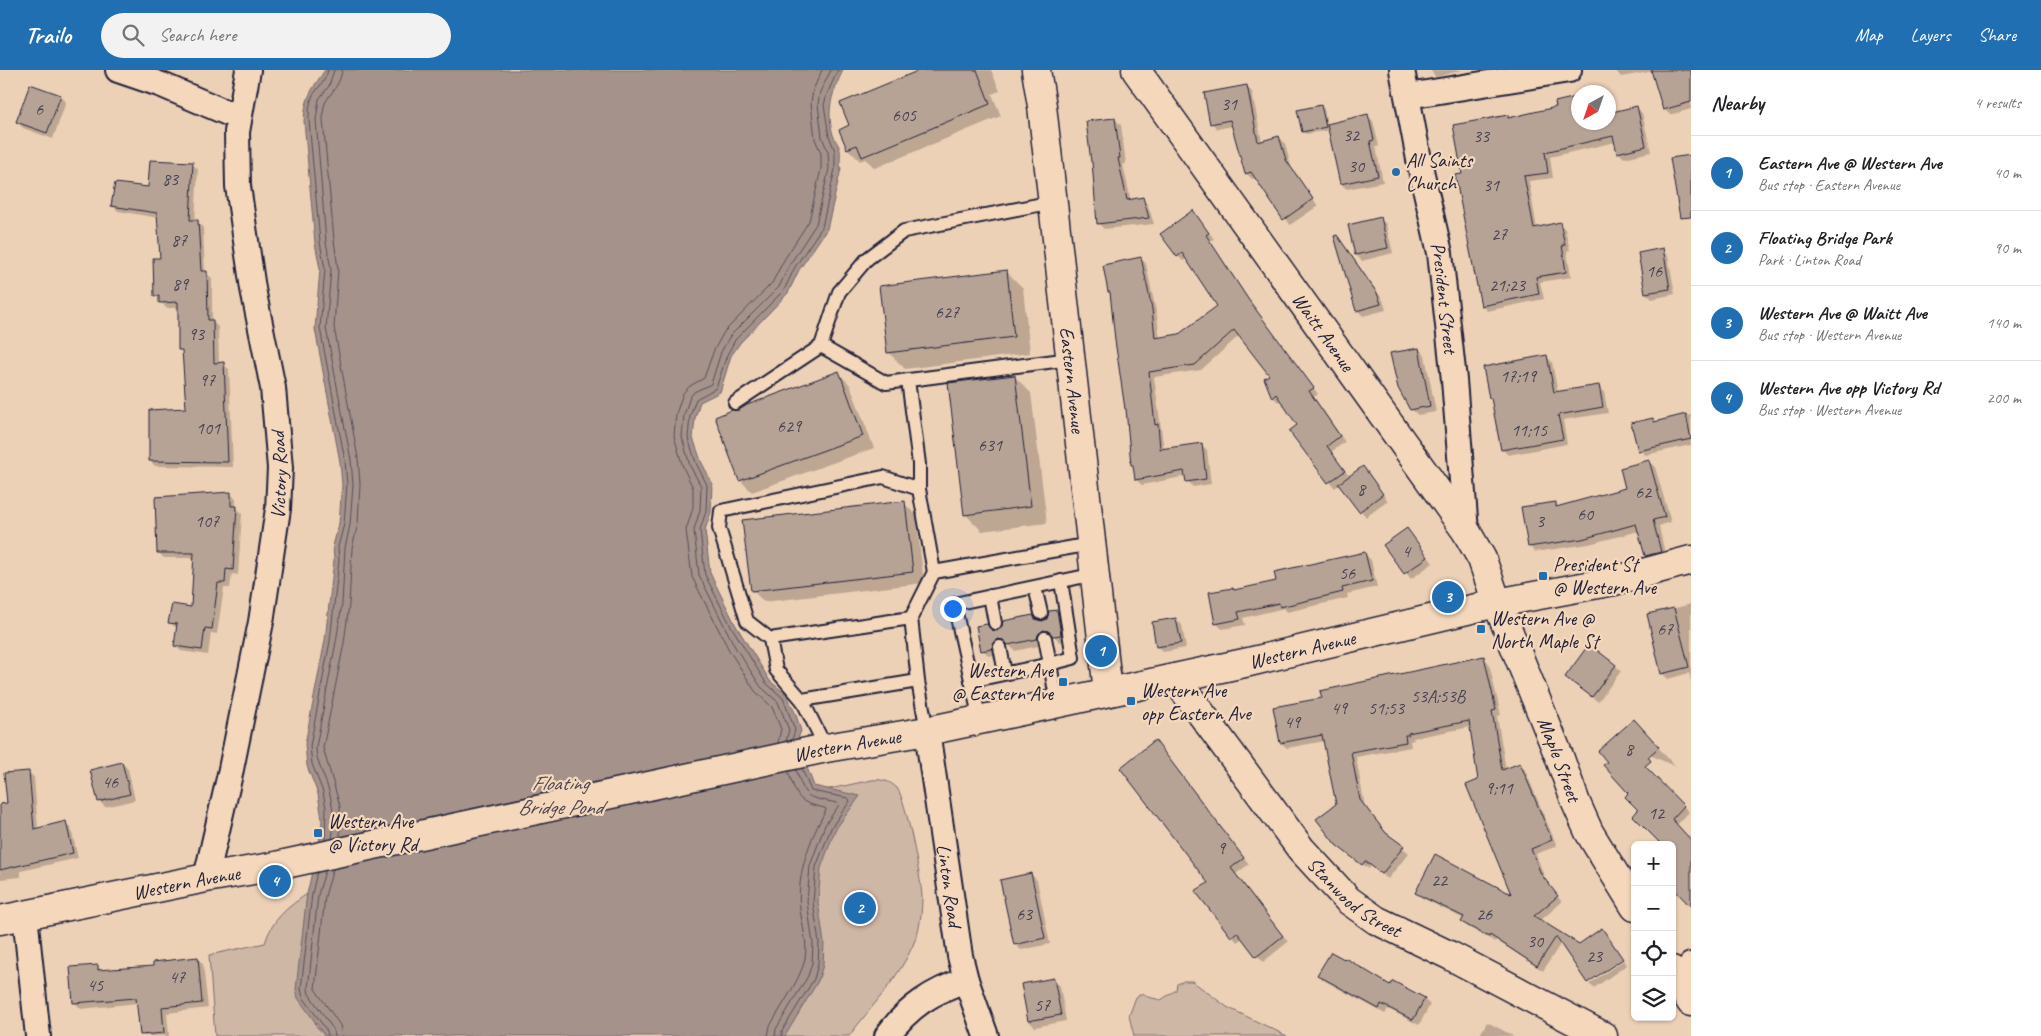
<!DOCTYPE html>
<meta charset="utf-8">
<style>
body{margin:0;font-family:Caveat,sans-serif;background:#f2f2f2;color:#202124}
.controls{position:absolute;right:15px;bottom:15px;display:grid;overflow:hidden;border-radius:8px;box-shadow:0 1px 4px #0004}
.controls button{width:45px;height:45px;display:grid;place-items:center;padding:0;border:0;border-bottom:1px solid #e0e0e0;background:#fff;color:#202124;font:25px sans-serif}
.compass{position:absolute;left:1571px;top:15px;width:45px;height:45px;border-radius:50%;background:#fff;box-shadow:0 1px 4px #0004;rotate:220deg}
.you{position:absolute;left:952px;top:538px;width:18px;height:18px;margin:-12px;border:4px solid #fff;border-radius:50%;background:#1a73e8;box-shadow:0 0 0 8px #1a73e833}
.badge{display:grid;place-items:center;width:32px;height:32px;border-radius:50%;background:#1f6fb2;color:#fff;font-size:16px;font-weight:700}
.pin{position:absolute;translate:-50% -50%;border:2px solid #fff;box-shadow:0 1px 5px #0006}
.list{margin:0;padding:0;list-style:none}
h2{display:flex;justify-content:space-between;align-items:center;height:65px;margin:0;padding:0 20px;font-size:21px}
h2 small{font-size:16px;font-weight:400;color:#757577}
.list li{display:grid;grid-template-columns:32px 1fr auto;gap:15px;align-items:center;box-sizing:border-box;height:75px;padding:0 20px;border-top:1px solid #e0e0e0}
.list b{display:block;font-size:19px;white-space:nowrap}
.list p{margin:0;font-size:16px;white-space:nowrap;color:#757577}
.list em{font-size:16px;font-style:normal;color:#757577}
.icon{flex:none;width:28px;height:28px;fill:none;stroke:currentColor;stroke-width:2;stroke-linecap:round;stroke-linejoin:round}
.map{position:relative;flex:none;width:1691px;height:966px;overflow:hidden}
header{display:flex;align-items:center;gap:30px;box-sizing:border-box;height:70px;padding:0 25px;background:#1f6fb2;color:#fff}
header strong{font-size:24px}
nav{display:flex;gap:28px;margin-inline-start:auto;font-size:18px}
.search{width:350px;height:45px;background:#f2f2f2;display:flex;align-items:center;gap:12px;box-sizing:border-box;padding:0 18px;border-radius:28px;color:#757577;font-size:19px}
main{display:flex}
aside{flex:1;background:#fff}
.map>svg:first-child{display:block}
.green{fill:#cfb7a5;stroke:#786c70}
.water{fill:#a5928b;stroke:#71656b}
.shadow{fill:#0003}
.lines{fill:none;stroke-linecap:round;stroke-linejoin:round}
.shore{stroke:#564f5b;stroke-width:1}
.building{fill:#b7a396;stroke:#22223b}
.lane-casing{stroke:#22223b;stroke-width:16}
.street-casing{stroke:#22223b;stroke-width:28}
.secondary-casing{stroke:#22223b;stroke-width:31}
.primary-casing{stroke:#22223b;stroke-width:31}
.lane{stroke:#f5d8bc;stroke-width:12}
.street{stroke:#f5d8bc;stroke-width:24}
.secondary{stroke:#f5d8bc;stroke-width:28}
.primary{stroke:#f5d8bc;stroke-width:28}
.poi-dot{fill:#1f6fb2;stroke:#f5d8bc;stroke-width:2}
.labels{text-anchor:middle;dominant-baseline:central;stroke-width:4.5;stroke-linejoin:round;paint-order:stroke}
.number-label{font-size:18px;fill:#474252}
.poi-label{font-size:20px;fill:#22223b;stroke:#f5d8bc;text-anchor:start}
.street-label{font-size:20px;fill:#22223b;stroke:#f5d8bc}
.water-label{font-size:21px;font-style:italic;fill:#494453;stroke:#f5d8bc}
</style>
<header>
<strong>Trailo</strong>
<div class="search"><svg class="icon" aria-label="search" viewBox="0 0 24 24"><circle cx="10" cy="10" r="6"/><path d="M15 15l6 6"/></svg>Search here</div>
<nav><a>Map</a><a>Layers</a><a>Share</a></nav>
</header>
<main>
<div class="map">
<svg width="1691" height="966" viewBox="0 0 1691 966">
<rect width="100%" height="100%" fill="#edd1b7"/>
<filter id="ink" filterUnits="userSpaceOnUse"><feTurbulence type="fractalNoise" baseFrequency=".02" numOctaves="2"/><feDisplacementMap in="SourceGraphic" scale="10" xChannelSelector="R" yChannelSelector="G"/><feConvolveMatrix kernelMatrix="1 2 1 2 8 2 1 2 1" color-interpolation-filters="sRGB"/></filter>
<g filter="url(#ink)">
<!-- green -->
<path class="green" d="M872 710C882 709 890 711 897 718 906 729 921 809 922 826 922 843 920 860 913 875 899 908 871 937 849 966H740L801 725Z
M307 824 301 886 316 956 325 966H215L209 885 265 873C272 849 288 837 307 824Z
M1184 911H1192L1227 937 1287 966H1134L1129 946 1136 927 1143 923 1148 927 1161 930 1176 920 1177 914Z"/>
<!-- water -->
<path class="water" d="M325 0H843C832 24 826 38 833 65 835 70 839 75 840 80 841 86 839 93 841 99L827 159 799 200 788 223 740 273 731 286 720 322 700 332 695 348 693 368 701 391 712 413 711 442 705 460 710 503 735 554 770 611 787 625 796 645 801 661 797 671 814 716 860 726 835 760 821 798 818 832 824 873 823 895 818 911 785 966H325L298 928 296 919 307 824 321 763 322 749 318 724 307 696 305 674 325 570 334 490 333 476 339 453 342 415 340 392 315 259 320 199 315 173 304 51C305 27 312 19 325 0Z"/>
<!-- shadow -->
<path class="shadow" d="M923 0H991L1000 21 992 24 1001 46 875 98 865 89 860 91 848 79 840 60 850 56Z
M1430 0H1463L1436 7Z
M1615 0H1660L1621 7Z
M1691 3V39L1670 45 1664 39Z
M1246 16 1252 22 1262 72 1279 67 1285 73 1291 97 1318 136 1290 155 1256 108 1252 109 1246 103 1233 56 1217 59 1212 53Z
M61 26 66 32 53 69 23 58 17 52Z
M1576 29 1578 32V52H1608L1637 38 1642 43 1651 82 1624 88 1618 82 1616 72 1550 87 1553 108 1529 111 1537 159 1560 154 1565 159 1570 180 1567 181 1571 207 1540 212 1544 229 1487 241 1482 235 1464 105 1507 46 1510 49 1557 38Z
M1321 36 1324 39 1327 55 1367 45 1373 51 1379 76 1376 77 1383 112 1347 119 1341 114 1330 60 1306 64 1303 62 1299 41Z
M1115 49 1121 55 1126 94H1123L1131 131 1142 129 1148 135 1154 154 1104 159 1098 153 1094 93Z
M192 94 198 99 195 151 203 157 205 202 212 208V251L218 257 219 294H223L229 299 233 397 155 396 150 391 187 339 184 283 180 279 179 238H166L155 225 161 189 159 148 118 141 113 136 149 119Z
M1198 148 1214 169 1210 171 1253 236 1318 324 1314 327 1345 372 1331 382 1350 407 1368 404 1388 431 1366 447 1340 414 1335 418 1306 383 1299 356 1281 330 1278 332 1273 327 1271 306 1240 265 1201 300 1154 307 1164 380 1201 374 1207 380 1211 414 1193 417 1188 411 1187 406 1142 415 1136 410 1135 397 1132 394 1128 340 1112 224 1109 222 1141 188 1146 194 1157 246 1160 269 1180 265 1219 236 1187 189 1183 191 1178 186Z
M1380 149 1386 154 1393 183 1362 191 1356 185Z
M1337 166 1383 230 1386 240 1363 246 1357 240Z
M1662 180 1668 186 1675 224 1652 229 1646 223 1639 184Z
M1006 201 1023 218 1030 283 905 299 888 282Z
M1419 279 1425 285 1436 342 1418 345 1411 339Z
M1546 286 1552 292 1558 323 1599 316 1604 322 1608 343 1563 350 1567 374 1508 385 1503 380 1493 331 1490 328Z
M839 303 850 315 874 378 752 422 740 410 739 341Z
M1014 306 1031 323 1047 453 982 461 965 444Z
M1691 345V375L1645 385 1640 380 1652 349 1656 352Z
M1649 391 1655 397 1671 452 1659 456 1666 488 1652 492 1646 486 1639 461 1589 474 1535 482 1529 476 1555 433 1559 437 1627 418Z
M230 423 236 429V437L242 443 238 505 232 504 230 518H224L217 564 211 563 208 585 181 581 175 576 178 559 170 553 192 538 195 488H164L159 483Z
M904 433 916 445 924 513 764 532 752 520Z
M1407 459 1433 493 1411 509 1385 476Z
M1365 484 1371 490 1377 517 1347 524 1348 528 1287 542 1284 538 1243 548 1245 555 1222 559 1216 553 1277 512Z
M1691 534V611L1689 603 1668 609 1662 603 1648 545Z
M1057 541 1063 547 1066 570 1060 572 1054 566H1049L1043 575 1015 581 1009 575H1004L998 584 989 586 983 580 993 562H997L1033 546 1042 552Z
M1176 549 1182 555 1186 578 1163 582 1157 576Z
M1483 587 1489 593 1501 645 1497 646 1506 700 1519 694 1525 700 1557 776 1536 784 1546 811 1562 832 1540 851 1579 875 1622 888 1561 873 1543 901 1496 870 1495 872 1468 857 1463 851 1464 849 1422 828 1416 822 1514 826 1479 711 1471 657 1413 668 1414 670 1410 671 1411 677 1356 687 1365 737 1389 766 1409 783 1388 809 1371 796 1369 799 1343 780 1338 734 1325 671 1287 678 1281 673 1324 629Z
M1615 595 1621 601 1598 632 1567 607Z
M1634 651 1676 697 1618 670 1689 742 1677 755 1691 771V835L1675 818 1679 815 1672 807V787L1675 785 1672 783V775H1664L1634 746 1640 740 1626 727 1630 723 1605 696 1609 692 1600 681Z
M1155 672 1249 794 1236 804 1288 872 1263 892 1243 868 1237 872 1232 866Z
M122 693 128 699 135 730 105 737 99 731Z
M28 702 34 707 38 759 65 753 71 758 78 788 21 801V807L0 809V735H9Z
M1031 804 1037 810 1050 874 1021 880 1015 874Z
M197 888 203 894 208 938 167 943 169 966H143L141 964 138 933 81 939 75 933 71 898 97 896 102 901 155 897Z
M1624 890 1627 895 1594 918 1589 914Z
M1319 905 1391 917 1424 929 1430 935 1419 955 1388 939 1385 944 1325 911Z
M1054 910 1060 916 1066 951 1035 957 1029 951Z
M1487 952 1510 964 1513 966H1479Z"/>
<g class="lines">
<!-- shore -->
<path class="shore" d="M792 670 795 660 783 628 766 613 731 556 705 505 700 460 706 441 707 415 696 393 688 368 690 346 696 329 716 318 727 285 735 270 784 220 795 197 822 157 835 99V81L829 66 824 35 827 24 838 0
M786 671 789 660 778 632 761 617 735 577 699 505 694 460 700 440 701 416 690 396 682 367 684 345 690 327 694 322 711 314 721 282 730 266 779 217 790 194 816 154 829 99 828 82 822 67 818 34 820 22 831 0
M778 673 781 659 772 637 755 621 729 580 692 507 686 460 693 438V418L683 397 674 366 676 344 683 323 690 316 704 308 714 280 724 262 772 213 784 190 809 151 821 99V83L815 69 811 33 813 20 822 0
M340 767V736L323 678 344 573 349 535 352 478 358 454 360 414 358 388 334 257 338 199 334 170 323 50C323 45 323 38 325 33 331 22 341 14 342 0
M332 769C336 748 332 726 324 707 320 697 316 688 316 677L336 572 342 534 345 478 350 455 353 415 351 390 326 258 331 199 326 172 316 50 319 29 329 16 334 0
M325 770 326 738 323 722 312 694 310 676 330 571 339 490 338 477 344 454 347 414 345 391 320 258 325 199 320 172 309 51C309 43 309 33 313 25 319 16 326 11 328 0
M333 799 325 826 315 919 340 955 342 966
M325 801 318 825 308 919 309 924 333 959 335 966
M317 802 312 824 301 919 303 927 327 961 328 966
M768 966 770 956C779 940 803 905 805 888 808 872 802 855 800 839 796 804 810 769 826 740L825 738C796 732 798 728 788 701
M775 966 776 959 808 906 812 893 813 874 807 832 810 796 825 755 839 735 837 733C805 726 807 731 796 700
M782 966V961L814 909 818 894 819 873 813 832 816 797 831 758 850 731 848 728 811 721 802 699"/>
</g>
<!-- building -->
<path class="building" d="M920 0H977L990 34 862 87 857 75 847 79 839 60 849 55 840 33Z
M1651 0H1691V32L1663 40Z
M30 14 61 25 47 63 16 52Z
M1247 15 1258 72 1279 66 1286 90 1313 129 1283 150 1251 102 1245 104 1230 50 1210 54 1204 23Z
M1576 27 1578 52H1608V43L1637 36 1646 76 1617 83 1613 66 1545 82 1548 103 1524 106 1534 158 1560 152 1565 175H1562L1566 202 1536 207 1539 224 1481 236 1455 105 1462 104 1453 55 1508 45V48L1556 37 1555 32Z
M1321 35 1326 57 1302 62 1297 40Z
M1368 44 1374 70 1370 71 1378 106 1340 114 1327 54Z
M1115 48 1120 88H1118L1127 130 1143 127 1149 148 1097 154 1092 92H1091L1086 51Z
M1691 85V147L1680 148 1670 88Z
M150 90 193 92 190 150H198L201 201H207L208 250H213L214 293 224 292 228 392 149 391V340L186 338 182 280H178V232L159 233V226H154L153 188H160L157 143 111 136 115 113 148 117Z
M1193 140 1209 163 1206 165 1248 229 1314 318 1309 321 1340 366 1327 376 1345 401 1328 413 1289 361 1297 355 1276 324 1272 328 1264 308 1269 305 1234 260 1195 295 1149 302 1155 355 1158 354 1160 379 1202 373 1206 409 1186 412 1184 401 1135 410 1133 395H1131L1126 339H1125L1115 270 1110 222H1108L1103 195 1141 187 1152 239 1155 268 1179 264 1217 236 1182 183 1177 187 1160 164Z
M1381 147 1388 178 1355 185 1348 155Z
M1337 165 1377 223 1381 234 1356 241 1334 166Z
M1663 178 1670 219 1645 223 1638 183Z
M1007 200 1014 267 887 283 879 216Z
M1419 278 1430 336 1410 340 1398 318 1390 283Z
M1547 285 1554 322 1599 315 1603 337 1558 345 1563 369 1501 380 1491 328H1489L1483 297Z
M839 301 863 366 739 411 715 347 732 340H739L747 335Z
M1015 305 1031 436 964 445 948 313Z
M1686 344 1691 369 1638 381 1631 353 1653 348 1654 352Z
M1649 390 1665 447 1653 450 1661 482 1645 486 1636 454 1582 469 1528 477 1521 437 1556 432V437L1625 418 1620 398Z
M1363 396 1383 424 1359 442 1338 414Z
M231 422V436H237L233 500 226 499 225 513H218L212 559 205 558 202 580 174 576 177 554 168 553 172 534 191 537 194 483H157L155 427Z
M905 431 913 502 751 521 742 450Z
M1407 458 1428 487 1404 504 1383 475Z
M1365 482 1372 511 1342 518 1343 522 1314 529 1280 537 1279 533 1238 542 1240 549 1215 554 1209 522 1233 518 1234 520 1276 511 1274 502Z
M1674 538 1689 597 1661 604 1647 544Z
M1057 540 1061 565 1053 566 1048 561 1043 560 1038 565 1037 569 1008 575 1003 570 998 569 993 574 992 579 981 581 976 556 987 554 992 560 997 561 1002 556 1003 551 1033 545 1035 549 1042 551 1047 549 1049 541Z
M1176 548 1181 573 1156 577 1152 552Z
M1589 574 1616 595 1592 627 1565 607Z
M1484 586 1496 640 1492 641 1502 700 1520 693 1552 770 1531 779 1541 804 1558 826 1534 846 1579 874 1602 858 1623 889 1587 913 1556 867 1537 896 1490 865 1489 867 1461 852 1464 847 1415 823 1435 784 1511 824 1466 715 1478 710 1469 651 1408 663 1409 665H1405L1406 672 1351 682 1360 730 1386 763 1404 776 1382 804 1365 791 1362 795 1336 775 1316 749 1336 734 1322 665 1280 673 1273 637 1322 628 1320 621Z
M1634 649 1659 677 1648 687 1651 691 1645 696 1684 736 1672 749 1691 770V837L1672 817V775H1662L1633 746 1638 740 1625 727 1628 723 1603 695 1607 692 1598 681Z
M1155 670 1244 788 1231 798 1283 866 1256 887 1237 862 1231 867 1195 821 1208 813 1120 698Z
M122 692 130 724 98 732 90 700Z
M29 701 34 759 66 751 73 783 0 800V734L7 733 4 703Z
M1031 803 1045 868 1014 875 1000 810Z
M1331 882 1344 889 1345 888 1390 915 1393 911 1425 928 1413 950 1381 934 1379 939 1317 905Z
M198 887 202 933 162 937 164 963 140 965 136 928 73 933 70 897 98 895V900L153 896V892Z
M1054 908 1061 945 1028 951 1021 914Z"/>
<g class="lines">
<defs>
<path id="lane" d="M1053 132 904 161 867 189 839 222 821 276 886 313 1070 289
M908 310 919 394V419
M735 333 821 276
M1035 517 1041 543
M990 526 995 553
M770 569 911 548
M1000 577 1005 603
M918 611 911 548 934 502
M971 611 1050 594 1045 568
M802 630 776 600 770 569 747 551 719 458 721 441 883 407 919 419 934 502 1091 474
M1057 633 1050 594 1073 588 1061 511
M980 650 954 534 1095 504
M826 678 802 630 918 611 927 661"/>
<g id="street">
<path d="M118 0 162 15 239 48"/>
<path id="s1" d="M1402 0 1421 100 1440 183 1454 310 1466 461"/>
<path d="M1408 26 1569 0"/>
<path id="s2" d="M927 661 960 886 966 910 986 966"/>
<path id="s3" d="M206 808 230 704 261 552 278 439 280 398 273 318 253 219 238 116 237 62 248 0"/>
<path d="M25 845 38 966"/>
<path d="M1681 915 1691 895"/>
<path d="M887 966C908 937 933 921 966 910"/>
</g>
<g id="secondary">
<path id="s4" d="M1036 0 1042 36 1108 622"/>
<path id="s5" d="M1136 0 1466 461 1482 489 1497 533 1559 686 1576 733 1589 762 1635 837"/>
<path id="s6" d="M1175 608 1301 779 1348 830 1376 850 1451 886 1603 966"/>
<path d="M1672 900 1691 932"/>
</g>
<g id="primary">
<path id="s7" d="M0 850 206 808 271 797 826 678 927 661 1012 643 1249 592 1497 533 1614 511 1691 490"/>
</g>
</defs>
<!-- lane casing -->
<use href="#lane" class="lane-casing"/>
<!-- street casing -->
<use href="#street" class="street-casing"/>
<!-- secondary casing -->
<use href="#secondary" class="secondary-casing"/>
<!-- primary casing -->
<use href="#primary" class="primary-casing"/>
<!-- lane -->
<use href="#lane" class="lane"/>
<!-- street -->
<use href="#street" class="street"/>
<!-- secondary -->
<use href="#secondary" class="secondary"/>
<!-- primary -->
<use href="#primary" class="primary"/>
</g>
</g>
<!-- markers -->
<g class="poi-dot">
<circle cx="1396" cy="102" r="5"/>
<rect x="1538" y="501" width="10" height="10" rx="2.5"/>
<rect x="1476" y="554" width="10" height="10" rx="2.5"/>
<rect x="1058" y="607" width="10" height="10" rx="2.5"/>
<rect x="1126" y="626" width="10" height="10" rx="2.5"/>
<rect x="313" y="758" width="10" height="10" rx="2.5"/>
</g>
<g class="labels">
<!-- number labels -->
<g class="number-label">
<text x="1229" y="34">31</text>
<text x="39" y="39">6</text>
<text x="904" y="45">605</text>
<text x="1351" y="65">32</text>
<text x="1481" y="66">33</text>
<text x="1356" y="96">30</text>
<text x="170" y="109">83</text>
<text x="1491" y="115">31</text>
<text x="1499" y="164">27</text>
<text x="179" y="170">87</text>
<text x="1654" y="201">16</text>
<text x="180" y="214">89</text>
<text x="1507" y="215">21;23</text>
<text x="947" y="242">627</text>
<text x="196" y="264">93</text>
<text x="1518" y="306">17;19</text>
<text x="207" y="310">97</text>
<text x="789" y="356">629</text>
<text x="208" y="358">101</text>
<text x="1529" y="360">11;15</text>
<text x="990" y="375">631</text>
<text x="1361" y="419">8</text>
<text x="1643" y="422">62</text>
<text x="1585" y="444">60</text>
<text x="207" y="451">107</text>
<text x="1540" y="451">3</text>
<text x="1406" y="481">4</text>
<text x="1347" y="503">56</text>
<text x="1665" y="559">67</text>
<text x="1438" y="626">53A;53B</text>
<text x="1339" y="638">49</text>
<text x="1386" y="638">51;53</text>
<text x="1292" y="652">49</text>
<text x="1629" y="679">8</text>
<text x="110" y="712">46</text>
<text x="1499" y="718">9;11</text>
<text x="1656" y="743">12</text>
<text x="1221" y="778">9</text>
<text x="1439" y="810">22</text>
<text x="1024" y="844">63</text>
<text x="1484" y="844">26</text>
<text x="1535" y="871">30</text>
<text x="1594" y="886">23</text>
<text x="177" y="907">47</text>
<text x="95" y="915">45</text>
<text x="1042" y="935">57</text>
</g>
<!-- poi labels -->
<g class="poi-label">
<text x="1406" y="90">All Saints<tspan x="1406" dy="23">Church</tspan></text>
<text x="1553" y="494">President St<tspan x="1553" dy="23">@ Western Ave</tspan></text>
<text x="1491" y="548">Western Ave @<tspan x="1491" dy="23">North Maple St</tspan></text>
<text x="1053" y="600" text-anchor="end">Western Ave<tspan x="1053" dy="23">@ Eastern Ave</tspan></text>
<text x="1141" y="620">Western Ave<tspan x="1141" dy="23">opp Eastern Ave</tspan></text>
<text x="328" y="751">Western Ave<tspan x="328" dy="23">@ Victory Rd</tspan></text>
</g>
<!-- street labels -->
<g class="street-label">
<text stroke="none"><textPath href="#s1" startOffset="232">President Street</textPath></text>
<text stroke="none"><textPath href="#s5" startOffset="322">Waitt Avenue</textPath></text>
<text stroke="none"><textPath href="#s4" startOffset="312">Eastern Avenue</textPath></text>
<text stroke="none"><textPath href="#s3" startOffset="410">Victory Road</textPath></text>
<text stroke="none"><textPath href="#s7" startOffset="1330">Western Avenue</textPath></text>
<text stroke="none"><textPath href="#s7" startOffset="865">Western Avenue</textPath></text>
<text stroke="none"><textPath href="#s5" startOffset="814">Maple Street</textPath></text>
<text stroke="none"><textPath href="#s7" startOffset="190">Western Avenue</textPath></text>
<text stroke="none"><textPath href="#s2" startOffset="156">Linton Road</textPath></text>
<text stroke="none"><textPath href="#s6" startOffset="285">Stanwood Street</textPath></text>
</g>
<!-- water labels -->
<g class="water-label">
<text x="560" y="713">Floating<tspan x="560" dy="24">Bridge Pond</tspan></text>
</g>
</g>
</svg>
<div class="controls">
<button>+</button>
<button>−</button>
<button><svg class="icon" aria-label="locate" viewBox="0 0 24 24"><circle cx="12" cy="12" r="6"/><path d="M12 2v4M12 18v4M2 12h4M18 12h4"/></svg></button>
<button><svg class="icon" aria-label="layers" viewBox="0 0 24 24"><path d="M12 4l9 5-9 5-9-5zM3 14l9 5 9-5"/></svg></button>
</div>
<svg class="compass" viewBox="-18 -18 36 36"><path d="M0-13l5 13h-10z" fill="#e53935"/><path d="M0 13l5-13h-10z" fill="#757577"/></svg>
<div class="you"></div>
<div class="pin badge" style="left:1101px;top:581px">1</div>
<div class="pin badge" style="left:860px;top:838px">2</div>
<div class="pin badge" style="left:1448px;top:527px">3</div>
<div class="pin badge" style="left:275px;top:811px">4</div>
</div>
<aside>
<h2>Nearby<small>4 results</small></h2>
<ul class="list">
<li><span class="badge">1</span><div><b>Eastern Ave @ Western Ave</b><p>Bus stop · Eastern Avenue</p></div><em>40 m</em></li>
<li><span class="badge">2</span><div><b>Floating Bridge Park</b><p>Park · Linton Road</p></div><em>90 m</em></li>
<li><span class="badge">3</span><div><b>Western Ave @ Waitt Ave</b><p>Bus stop · Western Avenue</p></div><em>140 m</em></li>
<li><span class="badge">4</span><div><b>Western Ave opp Victory Rd</b><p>Bus stop · Western Avenue</p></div><em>200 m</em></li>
</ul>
</aside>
</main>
